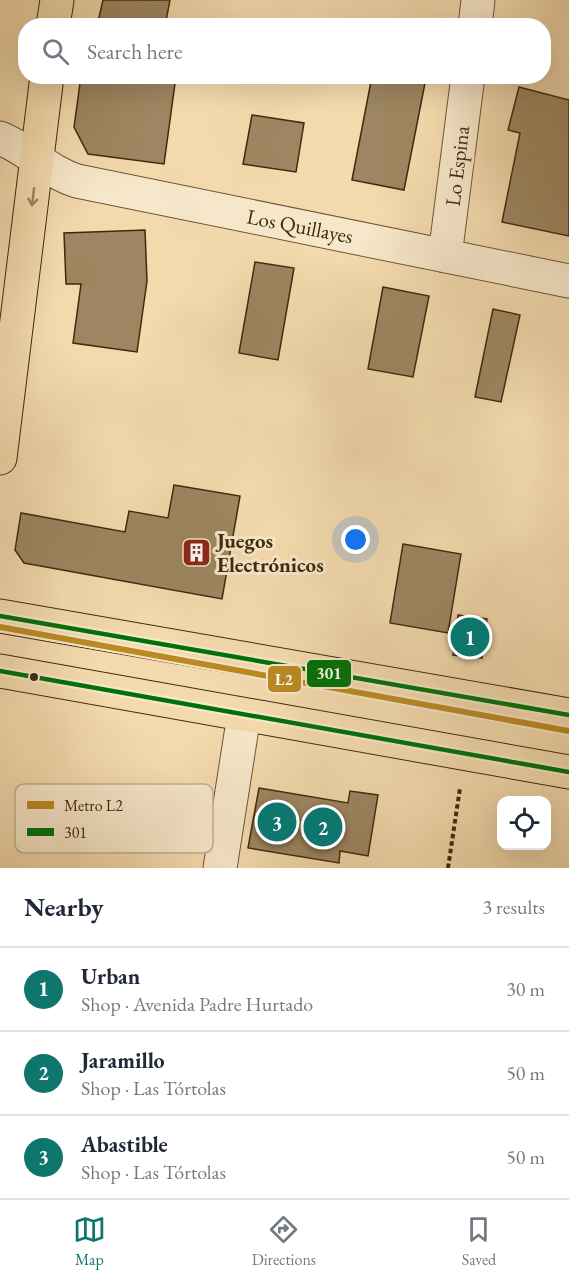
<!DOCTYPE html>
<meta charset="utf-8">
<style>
body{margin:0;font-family:"EB Garamond",serif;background:#f6f6f7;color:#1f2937}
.controls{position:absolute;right:18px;bottom:18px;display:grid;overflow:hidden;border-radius:12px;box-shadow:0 6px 24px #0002}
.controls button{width:54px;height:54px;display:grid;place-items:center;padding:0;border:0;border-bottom:2px solid #e0e1e3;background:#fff;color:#1f2937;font:30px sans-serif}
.you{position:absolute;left:356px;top:540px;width:21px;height:21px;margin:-15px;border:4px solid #fff;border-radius:50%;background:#1a73e8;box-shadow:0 0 0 9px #1a73e833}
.badge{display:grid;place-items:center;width:39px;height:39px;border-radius:50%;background:#0f766e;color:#fff;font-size:20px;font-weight:700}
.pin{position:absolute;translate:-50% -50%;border:3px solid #fff;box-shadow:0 2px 6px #0006}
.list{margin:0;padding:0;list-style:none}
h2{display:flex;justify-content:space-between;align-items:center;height:78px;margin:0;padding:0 24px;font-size:26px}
h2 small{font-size:20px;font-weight:400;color:#747a83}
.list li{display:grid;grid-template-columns:39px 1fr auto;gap:18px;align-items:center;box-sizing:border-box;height:84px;padding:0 24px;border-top:2px solid #e0e1e3}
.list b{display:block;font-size:22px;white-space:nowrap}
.list p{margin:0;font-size:20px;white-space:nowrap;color:#747a83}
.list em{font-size:20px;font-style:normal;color:#747a83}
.icon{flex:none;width:33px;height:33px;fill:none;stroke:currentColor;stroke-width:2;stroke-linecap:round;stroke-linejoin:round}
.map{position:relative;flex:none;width:569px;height:868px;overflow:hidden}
.search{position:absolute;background:#fff;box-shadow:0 6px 24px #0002;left:18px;right:18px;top:18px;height:66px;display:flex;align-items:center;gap:15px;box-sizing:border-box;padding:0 21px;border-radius:24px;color:#747a83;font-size:22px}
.sheet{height:330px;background:#fff}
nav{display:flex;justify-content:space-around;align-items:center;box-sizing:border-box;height:84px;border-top:2px solid #e0e1e3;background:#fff;font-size:16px;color:#747a83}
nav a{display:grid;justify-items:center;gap:3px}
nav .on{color:#0f766e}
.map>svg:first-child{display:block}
.building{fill:#9d8661;stroke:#402a0e;stroke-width:1.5}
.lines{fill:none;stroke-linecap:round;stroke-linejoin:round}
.minor-casing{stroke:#6d5636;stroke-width:35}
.major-casing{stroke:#402a0e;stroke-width:35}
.path{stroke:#402a0e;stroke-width:4;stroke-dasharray:4.5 3;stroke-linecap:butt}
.minor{stroke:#f7e7ca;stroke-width:33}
.major{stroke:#f3daad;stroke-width:33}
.bus-1-casing{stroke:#f7e7ca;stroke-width:9}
.bus-1{stroke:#007106;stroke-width:4.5}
.metro-1-casing{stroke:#f7e7ca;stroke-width:10}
.metro-1{stroke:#bc8a23;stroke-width:6}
.oneway{stroke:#9a825e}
.bus-dot{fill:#402a0e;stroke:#f7e7ca;stroke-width:2}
.labels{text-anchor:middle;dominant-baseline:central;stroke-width:6;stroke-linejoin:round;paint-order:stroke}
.street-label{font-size:21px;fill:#402a0e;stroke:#f7e7ca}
.poi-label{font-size:21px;font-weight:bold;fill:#402a0e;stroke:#f7e7ca;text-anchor:start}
.key{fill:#f7e7ca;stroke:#c0ae92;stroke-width:1.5}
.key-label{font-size:16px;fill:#402a0e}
.line-badge{stroke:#f7e7ca;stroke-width:2}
.badge-label{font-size:16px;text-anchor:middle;font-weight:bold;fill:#fff}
</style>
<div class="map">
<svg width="569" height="868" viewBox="0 0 569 868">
<rect width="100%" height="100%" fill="#f3daad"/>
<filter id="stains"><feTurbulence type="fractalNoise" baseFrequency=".00333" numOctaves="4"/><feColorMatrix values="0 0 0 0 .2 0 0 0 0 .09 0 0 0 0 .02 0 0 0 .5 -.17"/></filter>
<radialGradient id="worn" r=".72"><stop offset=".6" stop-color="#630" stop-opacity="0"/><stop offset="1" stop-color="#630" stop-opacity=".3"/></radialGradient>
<!-- building -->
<path class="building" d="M103 0H170L165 26H97Z
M81 76H176L164 164 88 154 74 127Z
M372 76H390L425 83 404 190 352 180Z
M519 87 569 100V236L502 222 520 133 508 130Z
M252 115 304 123 296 172 243 164Z
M145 230 147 281 137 352 73 343 81 284H66L64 233Z
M255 262 294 268 278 360 239 353Z
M383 287 429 296 413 377 368 369Z
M493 309 520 315 501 402 475 397Z
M174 485 240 496 222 599 24 563 15 550 21 513 125 532 129 511 168 518Z
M403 544 461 554 448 633 390 623Z
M458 615 487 619 482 658 453 655Z
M259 788 348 803 350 791 378 795 368 856 340 851 339 863 248 848Z"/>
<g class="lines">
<defs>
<path id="minor" d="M475 26 478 0
M0 138C28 149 48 172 77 181L569 281
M445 256 468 76
M220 868 244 715"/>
<path id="major" d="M53 26 57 0
M0 458 47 76
M0 616 569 715
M0 671 569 772"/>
</defs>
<!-- minor casing -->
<use href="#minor" class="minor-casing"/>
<!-- major casing -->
<use href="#major" class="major-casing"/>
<!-- path -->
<path class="path" d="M448 868 460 788"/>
<!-- minor -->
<use href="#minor" class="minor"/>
<!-- major -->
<use href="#major" class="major"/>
<defs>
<path id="bus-1" d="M0 616 569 715
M0 671 569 772"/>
</defs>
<!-- bus-1 casing -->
<use href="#bus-1" class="bus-1-casing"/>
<!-- bus-1 -->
<use href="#bus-1" class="bus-1"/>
<defs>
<path id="metro-1" d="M0 627 569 731"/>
</defs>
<!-- metro-1 casing -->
<use href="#metro-1" class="metro-1-casing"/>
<!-- metro-1 -->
<use href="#metro-1" class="metro-1"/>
</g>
<!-- one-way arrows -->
<defs><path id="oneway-shaft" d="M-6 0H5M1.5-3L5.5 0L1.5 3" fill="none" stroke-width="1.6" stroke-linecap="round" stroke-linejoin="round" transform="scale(1.5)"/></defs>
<use class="oneway" href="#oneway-shaft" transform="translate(33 197) rotate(97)"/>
<!-- icons -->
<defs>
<symbol id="building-square" viewBox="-11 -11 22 22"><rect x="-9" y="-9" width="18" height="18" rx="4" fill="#8f2418" stroke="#f7e7ca"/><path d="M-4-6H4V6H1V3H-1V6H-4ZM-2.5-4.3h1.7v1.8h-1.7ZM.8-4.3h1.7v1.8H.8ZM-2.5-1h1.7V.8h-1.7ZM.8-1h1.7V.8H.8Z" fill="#fff"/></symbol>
</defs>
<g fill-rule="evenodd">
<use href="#building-square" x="180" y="536" width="33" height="33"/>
</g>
<!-- markers -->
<circle class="bus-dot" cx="34" cy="677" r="5"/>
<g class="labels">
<!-- street labels -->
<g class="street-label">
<text transform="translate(457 166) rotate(-83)">Lo Espina</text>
<text transform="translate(300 226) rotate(11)">Los Quillayes</text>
</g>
<!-- poi labels -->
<g class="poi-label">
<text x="217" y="540">Juegos<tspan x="217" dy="24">Electrónicos</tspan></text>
</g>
</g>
<!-- legend -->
<rect x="15" y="784" width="198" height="69" rx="9" class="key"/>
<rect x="27" y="801" width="27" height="8" fill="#bc8a23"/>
<rect x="27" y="828" width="27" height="8" fill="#007106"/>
<g class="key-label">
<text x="64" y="811">Metro L2</text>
<text x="64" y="838">301</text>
</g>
<g class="line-badge">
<rect x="306" y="659" width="46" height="29" rx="6" fill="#007106"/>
<rect x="267" y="665" width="35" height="28" rx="6" fill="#bc8a23"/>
</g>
<g class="badge-label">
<text x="329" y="679">301</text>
<text x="284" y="685">L2</text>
</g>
<rect width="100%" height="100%" filter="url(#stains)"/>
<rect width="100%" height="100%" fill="url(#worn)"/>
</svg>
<div class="controls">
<button><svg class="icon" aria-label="locate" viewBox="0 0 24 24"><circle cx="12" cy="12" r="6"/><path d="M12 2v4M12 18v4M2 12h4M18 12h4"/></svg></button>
</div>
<div class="you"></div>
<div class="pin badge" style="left:470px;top:637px">1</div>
<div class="pin badge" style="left:323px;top:827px">2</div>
<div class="pin badge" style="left:277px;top:822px">3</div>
<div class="search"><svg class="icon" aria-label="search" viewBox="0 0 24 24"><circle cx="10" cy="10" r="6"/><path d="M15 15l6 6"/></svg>Search here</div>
</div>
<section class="sheet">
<h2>Nearby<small>3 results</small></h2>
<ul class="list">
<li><span class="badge">1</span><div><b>Urban</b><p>Shop · Avenida Padre Hurtado</p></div><em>30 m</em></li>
<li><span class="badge">2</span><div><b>Jaramillo</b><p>Shop · Las Tórtolas</p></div><em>50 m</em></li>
<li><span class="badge">3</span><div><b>Abastible</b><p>Shop · Las Tórtolas</p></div><em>50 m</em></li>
</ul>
</section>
<nav>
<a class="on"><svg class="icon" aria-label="map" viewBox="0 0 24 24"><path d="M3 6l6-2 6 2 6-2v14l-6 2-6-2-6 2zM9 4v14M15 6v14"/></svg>Map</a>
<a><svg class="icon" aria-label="directions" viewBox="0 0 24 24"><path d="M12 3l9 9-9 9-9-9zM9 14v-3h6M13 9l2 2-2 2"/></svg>Directions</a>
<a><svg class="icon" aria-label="saved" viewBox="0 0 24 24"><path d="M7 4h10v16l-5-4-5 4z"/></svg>Saved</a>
</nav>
